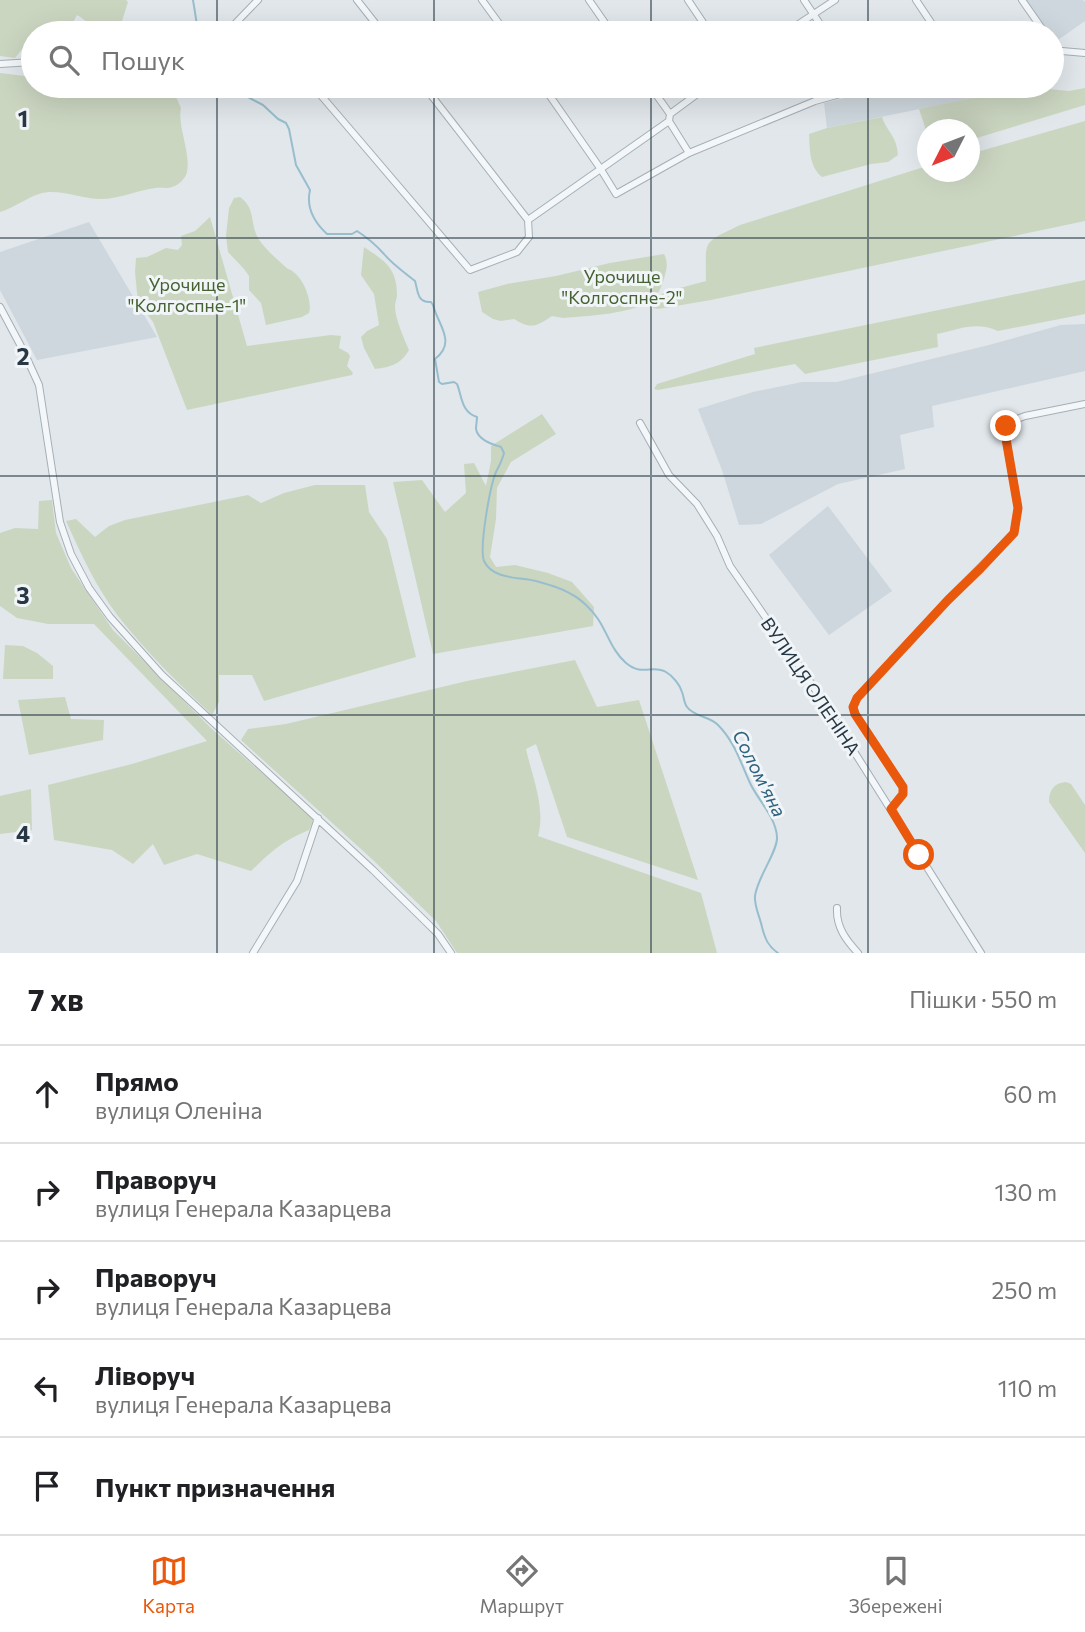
<!DOCTYPE html>
<html lang="uk">
<meta charset="utf-8">
<style>
body{margin:0;font-family:Commissioner,sans-serif;background:#f2f2f2;color:#202124}
.compass{position:absolute;left:917px;top:119px;width:63px;height:63px;border-radius:50%;background:#fff;box-shadow:0 7px 28px #0002;rotate:228deg}
.stop{position:absolute;width:21px;height:21px;margin:-16px;border:5px solid #ea580c;border-radius:50%;background:#fff}
.stop.end{background:#ea580c;border-color:#fff;box-shadow:0 2px 7px #0008}
.list{margin:0;padding:0;list-style:none}
h2{display:flex;justify-content:space-between;align-items:center;height:91px;margin:0;padding:0 28px;font-size:30px}
h2 small{font-size:23px;font-weight:400;color:#757577}
.list li{display:grid;grid-template-columns:46px 1fr auto;gap:21px;align-items:center;box-sizing:border-box;height:98px;padding:0 28px;border-top:2px solid #e0e0e0}
.list b{display:block;font-size:26px;white-space:nowrap}
.list p{margin:0;font-size:23px;white-space:nowrap;color:#757577}
.list em{font-size:23px;font-style:normal;color:#757577}
.icon{flex:none;width:38px;height:38px;fill:none;stroke:currentColor;stroke-width:2;stroke-linecap:round;stroke-linejoin:round}
.map{position:relative;flex:none;width:1085px;height:953px;overflow:hidden}
.search{position:absolute;background:#fff;box-shadow:0 7px 28px #0002;left:21px;right:21px;top:21px;height:77px;display:flex;align-items:center;gap:18px;box-sizing:border-box;padding:0 24px;border-radius:38px;color:#757577;font-size:26px}
.sheet{height:581px;background:#fff}
nav{display:flex;justify-content:space-around;align-items:center;box-sizing:border-box;height:98px;border-top:2px solid #e0e0e0;background:#fff;font-size:19px;color:#757577}
nav a{display:grid;justify-items:center;gap:4px}
nav .on{color:#ea580c}
.map>svg:first-child{display:block}
.built{fill:#ced7dd}
.green{fill:#cbd6c1}
.lines{fill:none;stroke-linecap:round;stroke-linejoin:round}
.stream{stroke:#98bece;stroke-width:2}
.minor-casing{stroke:#a5afb6;stroke-width:8}
.minor{stroke:#f4f7f9;stroke-width:6}
.route{stroke:#ea580c;stroke-width:9}
.grid{fill:none;stroke:#273844;stroke-width:2;stroke-opacity:0.55}
.labels{text-anchor:middle;dominant-baseline:central;stroke-width:6;stroke-linejoin:round;paint-order:stroke}
.park-label{font-size:18px;fill:#466233;stroke:#f1f5f8}
.street-label{font-size:18px;fill:#273844;stroke:#f1f5f8}
.water-label{font-size:19px;font-style:italic;fill:#2d617d;stroke:#f1f5f8}
.grid-label{font-size:23px;text-anchor:middle;font-weight:bold;fill:#273844;stroke:#f1f5f8;stroke-width:6;stroke-linejoin:round;paint-order:stroke}
</style>
<div class="map">
<svg width="1085" height="953" viewBox="0 0 1085 953">
<rect width="100%" height="100%" fill="#e1e7eb"/>
<!-- built -->
<path class="built" d="M1026 0H1083L1085 2V21L1055 42 1052 37V33H1049Z
M894 86H1032L827 128 824 103Z
M89 222 157 337 37 360 0 290V252Z
M1085 324V371L932 406 934 427 900 435 905 469 838 484 761 524 739 525 722 470 698 409 753 392 802 382H837L989 345 1061 325Z
M828 506 892 591 829 635 769 555Z"/>
<!-- green -->
<path class="green" d="M0 0H126L128 2 122 21 118 22 115 26C88 31 97 27 77 15L72 24C58 24 47 33 33 33V37L30 39 15 58 0 56Z
M0 73 33 77V86H171L181 108C177 125 191 153 187 172 186 178 179 185 172 187 167 189 161 187 156 188 137 190 118 200 98 199 79 198 57 188 39 194 26 198 14 208 0 212Z
M1027 87 1069 91 1085 88V105L970 140V130H928L927 133 919 109Z
M882 117C887 132 897 136 898 155L888 162 871 164 822 177C809 166 810 150 809 134L827 128Z
M1085 121V221L711 300 658 309 653 308 652 303 665 292 706 281C706 239 701 244 740 225L927 166 928 172H970V154Z
M240 197C257 209 249 226 260 241 268 252 279 261 288 269 302 273 313 301 309 313L302 317 266 325 261 303 249 290V276L244 269 228 252 226 236 229 208 234 198Z
M210 217 247 346 331 335 341 336 339 348 348 353 350 356 347 366 353 373 352 375 187 410 153 322 138 302 135 272 136 258 147 257 166 248 178 250 182 245 181 236 195 231Z
M364 247C385 261 397 268 397 295 397 299 395 302 395 306 395 319 404 338 409 350 401 364 391 367 375 369L364 348 361 337 367 331 379 325 374 294 361 275Z
M664 254C668 262 667 267 665 275 663 283 659 294 653 299 634 314 587 316 563 318L552 316C537 326 531 330 514 319L501 321 493 319 482 312 478 292 507 284 556 276 610 263Z
M1085 280V314L998 331C976 321 960 329 937 334L938 347 805 374 795 364 658 390 654 389 657 384 755 354 754 348Z
M542 414 556 434 511 462 497 488 496 519 490 557 496 567 515 565 548 573 572 582 594 607 593 626 433 654 393 482 422 480 445 512 466 493 464 464 474 463 486 486 491 461V446Z
M315 485H365L369 512 387 539 416 657 264 701 252 675H219V702L212 715C179 684 146 652 118 616 96 587 81 554 66 521L76 519 95 537 109 526 125 520 248 495 261 503 284 493Z
M52 500 56 533 71 568 113 630 212 729 314 819 309 830C282 841 271 852 251 871L197 854 164 865 153 844 133 864 112 850 54 840 48 785 132 764 207 741 94 624H48L17 618 0 606V533L15 528 38 529 39 501Z
M5 645 23 646 37 653 53 666V679H3Z
M575 660 597 707 639 700 698 880 567 837 536 744 526 749C532 776 546 809 538 836L701 893 717 953H457L436 921 373 860 241 740 248 729 286 724 467 681Z
M65 697 71 719 104 720 103 740 29 755 18 700Z
M1066 782 1071 784 1085 805V853L1049 802C1049 790 1054 783 1066 782Z
M31 789 32 830 0 834V796Z"/>
<g class="lines">
<!-- stream -->
<path class="stream" d="M193 0 198 31 200 33
M241 86 244 95 263 105 278 119 286 123 289 129 296 165 310 190C306 207 314 222 327 234H352L357 231C368 238 376 245 384 254 392 264 405 273 415 281 418 291 417 303 431 302L433 305C438 325 457 342 435 359L439 382 442 384 454 382 457 384C462 396 461 412 477 417 477 421 476 425 476 429 478 440 492 444 501 447L504 453C502 461 499 466 496 472 490 486 479 548 484 561 493 580 520 577 536 581 547 584 562 588 571 594 581 599 592 610 598 619 608 634 612 651 626 663 643 677 652 664 666 672 673 676 680 685 682 692 684 697 684 703 687 707 694 717 710 716 718 725 735 742 741 764 751 785 759 801 776 818 777 837 778 851 757 878 755 896 754 906 760 917 762 927 765 939 768 946 778 953"/>
<defs>
<path id="minor" d="M357 0 383 33
M482 0 506 33
M589 0 612 33
M688 0 710 33
M804 0 826 33
M916 0 938 33
M1022 0 1045 33
M226 33 258 0
M785 33 835 0
M1052 48 1062 51 1085 53
M0 64 33 62
M313 86 470 270 517 252 529 237 528 220 669 121
M424 86 528 220
M543 86 600 168 616 194 689 153 815 101 869 86
M650 86 670 114 669 121 689 153
M670 114 708 86
M0 307 23 350 39 385 60 522 71 554 89 588 110 617 162 675 373 870 427 923 438 934 451 953
M640 423 669 475 697 504 717 536 730 566 809 680 981 953
M891 809 903 794V787L855 714 853 707 857 698 948 600 1014 533 1018 508 1005 433 1006 426 1009 422 1025 416 1085 404
M837 908C836 927 846 940 858 953
M253 953 297 881 318 818"/>
</defs>
<!-- minor casing -->
<use href="#minor" class="minor-casing"/>
<!-- minor -->
<use href="#minor" class="minor"/>
</g>
<g class="lines">
<!-- route -->
<path class="route" d="M919 855 891 809 903 794V787L855 714 853 707 857 698 948 600 981 568 1014 533 1018 508 1005 433 1006 426"/>
</g>
<!-- grid -->
<path class="grid" d="M217 0V33M434 0V33M651 0V33M868 0V33M217 86V953M434 86V953M651 86V953M868 86V953M0 238H1085M0 476H1085M0 715H1085"/>
<g class="labels">
<!-- park labels -->
<g class="park-label">
<text x="622" y="276">Урочище<tspan x="622" dy="21">"Колгоспне-2"</tspan></text>
<text x="187" y="284">Урочище<tspan x="187" dy="21">"Колгоспне-1"</tspan></text>
</g>
<!-- street labels -->
<g class="street-label">
<text transform="translate(811 686) rotate(56)">ВУЛИЦЯ ОЛЕНІНА</text>
</g>
<!-- water labels -->
<g class="water-label">
<text transform="translate(760 773) rotate(63)">Солом'яна</text>
</g>
</g>
<g class="grid-label">
<text x="23" y="127">1</text>
<text x="23" y="365">2</text>
<text x="23" y="604">3</text>
<text x="23" y="842">4</text>
</g>
</svg>
<svg class="compass" viewBox="-18 -18 36 36"><path d="M0-13l5 13h-10z" fill="#e53935"/><path d="M0 13l5-13h-10z" fill="#757577"/></svg>
<div class="stop" style="left:919px;top:855px"></div>
<div class="stop end" style="left:1006px;top:426px"></div>
<div class="search"><svg class="icon" aria-label="search" viewBox="0 0 24 24"><circle cx="10" cy="10" r="6"/><path d="M15 15l6 6"/></svg>Пошук</div>
</div>
<section class="sheet">
<h2>7 хв<small>Пішки · 550 m</small></h2>
<ul class="list">
<li><svg class="icon" aria-label="ahead" viewBox="0 0 24 24"><path d="M12 20V5M6 11l6-6 6 6"/></svg><div><b>Прямо</b><p>вулиця Оленіна</p></div><em>60 m</em></li>
<li><svg class="icon" aria-label="right" viewBox="0 0 24 24"><path d="M7 20v-9h11M14 6l5 5-5 5"/></svg><div><b>Праворуч</b><p>вулиця Генерала Казарцева</p></div><em>130 m</em></li>
<li><svg class="icon" aria-label="right" viewBox="0 0 24 24"><path d="M7 20v-9h11M14 6l5 5-5 5"/></svg><div><b>Праворуч</b><p>вулиця Генерала Казарцева</p></div><em>250 m</em></li>
<li><svg class="icon" aria-label="left" viewBox="0 0 24 24"><path d="M17 20v-9H6M10 6l-5 5 5 5"/></svg><div><b>Ліворуч</b><p>вулиця Генерала Казарцева</p></div><em>110 m</em></li>
<li><svg class="icon" aria-label="arrive" viewBox="0 0 24 24"><path d="M6 21V4h12l-3 4 3 4H6"/></svg><div><b>Пункт призначення</b></div></li>
</ul>
</section>
<nav>
<a class="on"><svg class="icon" aria-label="map" viewBox="0 0 24 24"><path d="M3 6l6-2 6 2 6-2v14l-6 2-6-2-6 2zM9 4v14M15 6v14"/></svg>Карта</a>
<a><svg class="icon" aria-label="directions" viewBox="0 0 24 24"><path d="M12 3l9 9-9 9-9-9zM9 14v-3h6M13 9l2 2-2 2"/></svg>Маршрут</a>
<a><svg class="icon" aria-label="saved" viewBox="0 0 24 24"><path d="M7 4h10v16l-5-4-5 4z"/></svg>Збережені</a>
</nav>
